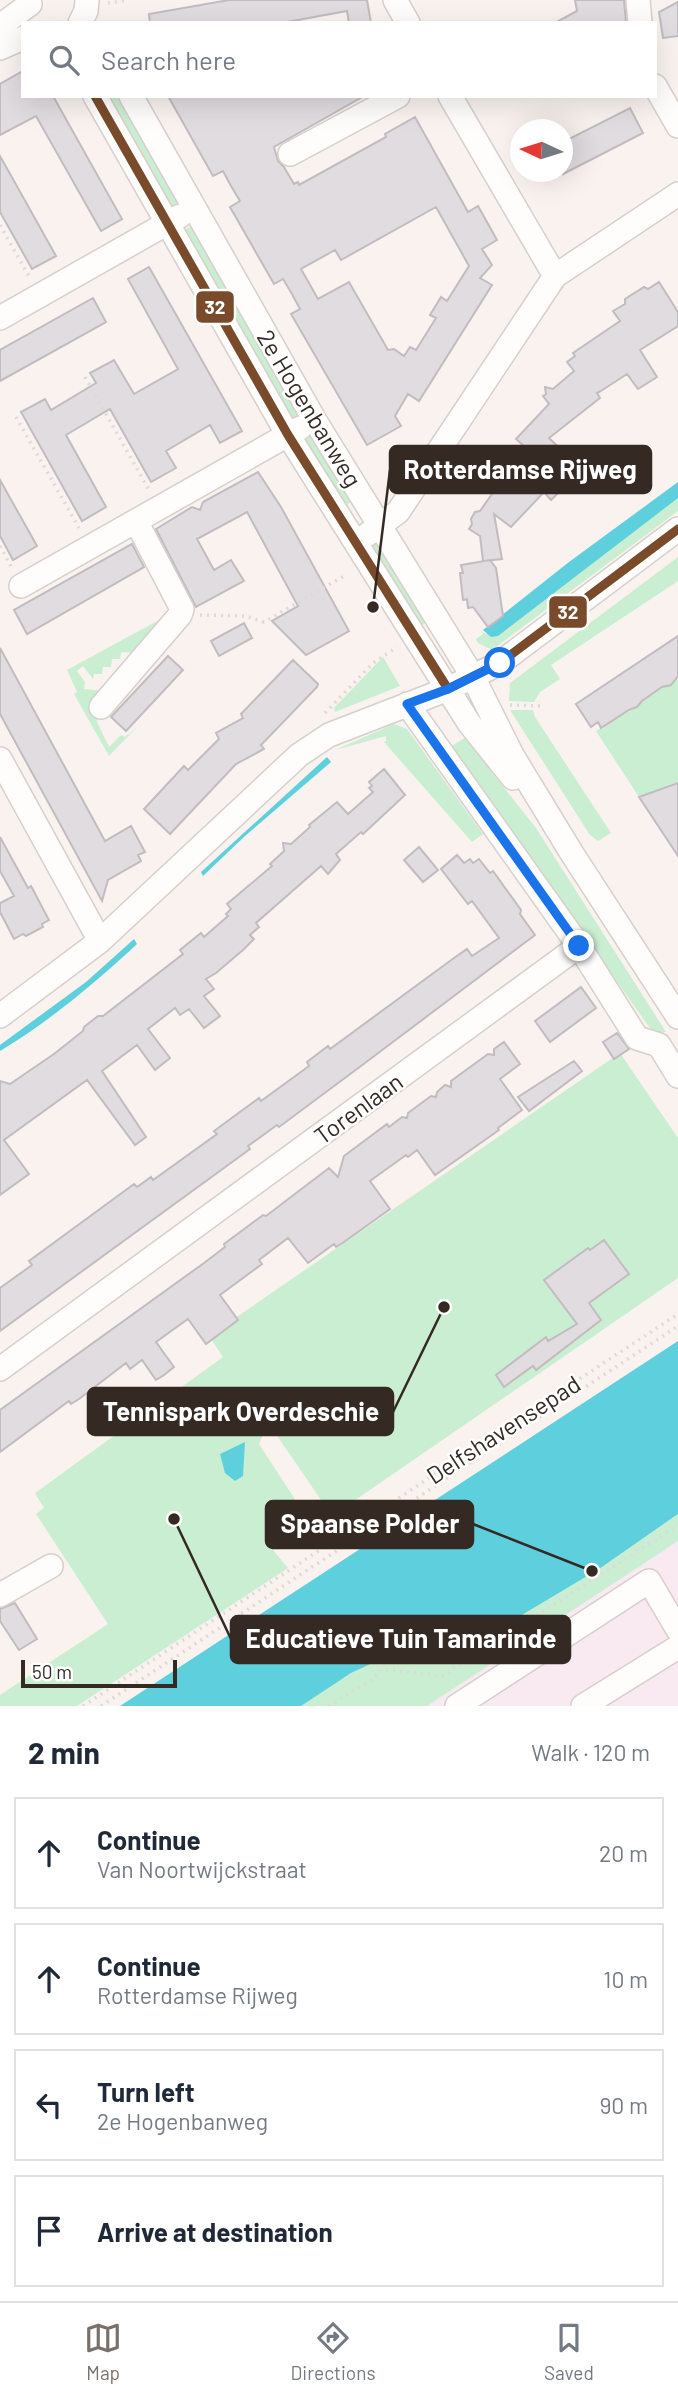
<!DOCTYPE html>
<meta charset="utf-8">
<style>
body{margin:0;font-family:Barlow,sans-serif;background:#f6f6f7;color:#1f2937}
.compass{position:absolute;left:510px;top:119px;width:63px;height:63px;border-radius:50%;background:#fff;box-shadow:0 7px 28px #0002;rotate:274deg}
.scale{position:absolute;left:21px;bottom:18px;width:156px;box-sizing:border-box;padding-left:7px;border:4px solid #352a23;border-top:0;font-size:19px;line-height:24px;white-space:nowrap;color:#352a23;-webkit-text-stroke:5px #fff;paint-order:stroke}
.stop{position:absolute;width:21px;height:21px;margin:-16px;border:5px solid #1a73e8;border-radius:50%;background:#fff}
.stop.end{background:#1a73e8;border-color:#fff;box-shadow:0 2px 7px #0008}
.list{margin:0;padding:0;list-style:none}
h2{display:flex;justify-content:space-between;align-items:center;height:91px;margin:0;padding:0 28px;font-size:30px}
h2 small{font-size:23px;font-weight:400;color:#747a83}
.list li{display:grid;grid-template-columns:46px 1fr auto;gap:21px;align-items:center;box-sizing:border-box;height:112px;margin:0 14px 14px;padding:0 14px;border:2px solid #e0e1e3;border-radius:0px}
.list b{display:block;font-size:26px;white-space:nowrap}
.list p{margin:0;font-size:23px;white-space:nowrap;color:#747a83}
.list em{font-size:23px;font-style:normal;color:#747a83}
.icon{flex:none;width:38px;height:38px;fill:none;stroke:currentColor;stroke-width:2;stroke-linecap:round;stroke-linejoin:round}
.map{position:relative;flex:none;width:678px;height:1706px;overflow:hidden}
.search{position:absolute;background:#fff;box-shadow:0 7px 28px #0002;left:21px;right:21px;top:21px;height:77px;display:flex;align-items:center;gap:18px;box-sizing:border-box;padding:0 24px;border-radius:0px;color:#747a83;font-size:26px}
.sheet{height:595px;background:#fff}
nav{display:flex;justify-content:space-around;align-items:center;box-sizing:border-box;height:98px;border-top:2px solid #e0e1e3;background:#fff;font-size:19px;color:#747a83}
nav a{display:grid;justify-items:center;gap:4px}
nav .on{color:#7a706a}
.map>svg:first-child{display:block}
.industrial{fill:#f8eaf0}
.green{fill:#caeed1}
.water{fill:#5ecfdd}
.building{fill:#e1dcdf;stroke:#c2bcc0;stroke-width:2;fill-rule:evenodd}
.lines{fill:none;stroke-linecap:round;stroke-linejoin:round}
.minor-casing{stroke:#d7cfca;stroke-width:26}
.path{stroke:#dddad9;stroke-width:3.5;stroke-dasharray:2 5;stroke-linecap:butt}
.minor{stroke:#fefdfc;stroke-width:23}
.bus-1-casing{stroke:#fff;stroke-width:14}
.bus-1{stroke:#7a4b2a;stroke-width:9}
.route{stroke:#1a73e8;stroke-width:9}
.labels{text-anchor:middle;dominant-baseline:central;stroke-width:5;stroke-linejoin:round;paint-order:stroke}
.street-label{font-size:24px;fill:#352a23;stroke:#fff}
.leader{fill:none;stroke:#352a23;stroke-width:2.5}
.callout-dot{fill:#352a23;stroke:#fff;stroke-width:2.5}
.callout{fill:#352a23;stroke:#352a23;stroke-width:2.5}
.callout-label{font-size:26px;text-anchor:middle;font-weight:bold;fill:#fff}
.line-badge{stroke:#fff;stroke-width:2.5}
.badge-label{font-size:19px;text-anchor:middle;font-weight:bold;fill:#fff}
</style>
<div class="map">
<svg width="678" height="1706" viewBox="0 0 678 1706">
<rect width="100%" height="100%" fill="#f9f2ee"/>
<!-- industrial -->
<path class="industrial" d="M678 1470V1706H279Z"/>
<!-- green -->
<path class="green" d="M103 96H123L179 200 174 205H169Z
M193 225 301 414 292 419 183 231Z
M312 434 356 499 342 508 304 440 307 435Z
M678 498V511L492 650 478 643 476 639 483 634 481 631 486 634Z
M377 542 430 620 417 628 369 549Z
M678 557V581L551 665 560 679 540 692 534 702 509 701 510 683Z
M172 613 142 653 121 652 120 659H112L111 667H103L102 674H94L93 679 83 666 77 671 85 682 84 689 106 691 97 722 109 747 121 735 125 737 138 726 109 756 74 694 77 692 67 670Z
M383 657 400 686 335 712 334 708Z
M678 677V783L639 797 596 731 601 728 603 729C613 718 625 715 637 707 640 705 642 702 645 699 656 690 668 687 678 677Z
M510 710H533L535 717 611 833 598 841 590 835Z
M394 724 407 729 483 834 472 842 384 742 386 741V736L335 750Z
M468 736 493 774 536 828 666 1032 658 1033 652 1031 450 747Z
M620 1053 678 1138V1278L332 1516 254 1402 267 1426 259 1444 311 1524 273 1550 288 1568 77 1706H0V1695L108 1624 36 1514 44 1508 35 1493 223 1357 209 1336Z
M678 1514V1541L427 1706H301C320 1694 376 1653 396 1654 419 1654 432 1664 455 1655L599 1569Z"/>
<!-- water -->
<path class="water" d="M678 482V498L498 636 491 637 483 630 569 562Z
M327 757 331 762 245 836 203 876 201 872Z
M134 939 137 944C95 983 50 1021 0 1051V1045L86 982Z
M678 1341V1514L599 1569 455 1655 442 1660 394 1653 351 1673 301 1706H120Z
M245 1442 243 1476 235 1481 225 1473 220 1454Z"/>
<!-- building -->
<path class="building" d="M229 0H367L371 23H349L347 11 282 23H150L149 14Z
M575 0H624L626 23H555L577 11Z
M678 2V36L663 38 659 12Z
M23 71V96H53L122 219 101 231 36 116 0 135V84Z
M168 96H364L274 147 278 161 284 167 294 184 298 182 299 185 386 137 385 134 415 117 468 212 478 206 497 240 482 249 492 265 480 278 492 285 419 401 408 394 395 416 401 426 367 445 291 314 300 309 292 294 283 279 274 284 230 207 240 201 231 186 223 171 213 176ZM436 207 469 266 447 301 441 297 430 315 436 318 416 350 410 347 404 356 394 349 388 350 349 282 318 299 301 269 335 250 341 260Z
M630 108 643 133 563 174V142Z
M0 156 56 256 32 269 0 212Z
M149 267 242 431 220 443 210 425 166 451 176 468 151 482 110 409 66 435 106 507 82 521 21 412 45 399 51 410 96 383 90 373 114 360 134 394 178 369 128 279Z
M659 282 678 312V326L640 350 657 377 638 389 627 374 601 391 597 393 600 398 549 438 582 470 551 500 544 492 511 527 494 514 502 559 483 561 480 536 469 529 472 524 471 519 475 512 480 511 492 494 487 490 491 485 489 484 524 446 516 439 549 404 543 396 546 394 545 387 553 389 574 371 567 362 575 356 573 353 620 321 613 311 625 304V299L644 287 648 289Z
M93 298 106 322 0 381V350Z
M258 472 281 507 349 631 306 655 272 621 298 606 247 512 197 539 214 570 231 560 244 581 196 607 156 529 192 507 200 510 203 502Z
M0 480 37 546 13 560 0 536Z
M132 544 144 567 27 634 14 610Z
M490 560 496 568 503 616 488 627 473 607 468 608 467 599 463 600 460 573H463L461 565Z
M244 623 252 638 219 656 211 641Z
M678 636V676L671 685 662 687 642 701 637 707 629 710 601 728 598 722 591 727 576 704Z
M0 648 105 841 131 826 145 852 138 855 141 861 108 880 102 901 0 714Z
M168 656 183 670 126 731 111 717Z
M293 660 318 684 317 687 261 745 264 749 236 764 170 834 144 809 184 766 188 770 219 739 216 733 243 718 241 714Z
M384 769 405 795 363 834 361 832 336 854 340 860 328 874 321 866 256 923 259 927 250 935 254 939 243 950 216 973 206 979 214 989 204 996 220 1016 204 1028 189 1009 180 1015 175 1008 148 1029 170 1058 155 1070 137 1045 102 1071 146 1137 135 1145 87 1080 4 1140 29 1174 0 1195V1081L10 1084 54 1054 83 1031 84 1027 98 1016H103L183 954 180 950 201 933 204 937 228 916 226 914 231 909 227 904 272 866 270 864 284 851 283 843 291 844 310 827 309 825 337 802 348 814 373 792 369 788 372 786 369 782Z
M678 783V856L639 797Z
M0 837 28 888 31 886 49 920 42 924 43 927 26 936 23 934 14 939 0 912V903L14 896 0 871Z
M419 847 438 870 423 882 404 860Z
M457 855 464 863 470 859 473 863 479 859 490 873 493 871 521 910 520 914 535 935 361 1066 279 1127 277 1125 248 1146 250 1149 0 1331V1288L32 1265 29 1261 134 1184 137 1187 151 1177 153 1180 217 1134 214 1131 233 1117 259 1098 261 1101 309 1066 307 1062 328 1046 330 1049 454 958 467 949 472 956 499 938 472 901 468 904 441 869Z
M581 987 596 1008 550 1042 535 1021Z
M617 1033 629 1049 614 1059 603 1042Z
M504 1042 520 1064 500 1079 522 1110 498 1128 499 1130 435 1175 417 1150 408 1157 406 1155 370 1181 390 1209 344 1242 336 1247 334 1244 308 1263 288 1238 259 1260 262 1264 220 1295 238 1320 206 1344 188 1319 156 1342 174 1367 164 1375 156 1380 142 1360 130 1369 126 1363 79 1399 71 1404 69 1401 0 1452V1410L204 1263 225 1247 224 1244 228 1241 263 1215 266 1216 329 1168 338 1177 344 1156 387 1124 389 1127 402 1117 407 1118 408 1113 431 1096 436 1097 437 1092 445 1085 451 1087V1081L488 1054 494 1055V1049Z
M574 1061 582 1071 529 1111 518 1097Z
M604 1240 629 1274 589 1303 601 1320 536 1370 533 1366 504 1387 496 1375 546 1337 548 1341 577 1324 544 1280 588 1248 590 1250Z
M15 1603 37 1639 19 1650 0 1621V1609Z"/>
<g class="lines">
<defs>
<path id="minor" d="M395 0 408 23
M638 0 640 23
M80 23 86 11 87 0
M0 26 30 4
M0 48 23 38
M655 86 678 126
M95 96 288 435 469 723 513 778
M131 96 314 419 473 677 512 755 571 852 678 1017
M450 96 555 276
M290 154 398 96
M0 318 180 216
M368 534 398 512 555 276 678 194
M21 586 300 428
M407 704 579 946
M101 707 180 615 182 609 136 521
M0 759 100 941
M0 1016 100 941 299 755 329 735 448 689 500 663 678 529
M0 1369 579 946 637 1038 659 1045 678 1076
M0 1595 51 1566
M457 1706 649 1581 678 1630
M583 1706 678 1647"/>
</defs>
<!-- minor casing -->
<use href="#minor" class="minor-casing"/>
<!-- path -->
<path class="path" d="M108 3 128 0
M0 225 30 278
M85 377 149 490
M16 417 79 528
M0 546 12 568
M200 615 246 616 264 622 346 575
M510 705 543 706
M325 713 373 663 397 647
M83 1706 678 1314
M101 1706 678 1326
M328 1706 370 1681 382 1669 442 1676 678 1525"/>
<!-- minor -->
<use href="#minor" class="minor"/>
<defs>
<path id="bus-1" d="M95 96 288 435 448 689 500 663 678 529"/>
</defs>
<!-- bus-1 casing -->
<use href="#bus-1" class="bus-1-casing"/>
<!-- bus-1 -->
<use href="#bus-1" class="bus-1"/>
</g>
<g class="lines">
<!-- route -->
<path class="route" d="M500 663 448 689 407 704 579 946"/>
</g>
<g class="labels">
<!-- street labels -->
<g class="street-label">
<text transform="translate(310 408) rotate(59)">2e Hogenbanweg</text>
<text transform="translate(358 1108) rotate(-36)">Torenlaan</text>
<text transform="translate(503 1429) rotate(-33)">Delfshavensepad</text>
</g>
</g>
<!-- callouts -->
<path class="leader" d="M373 607L390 470M444 1307L393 1412M592 1571L473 1524M174 1519L231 1639"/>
<g class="callout-dot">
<circle cx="373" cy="607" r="7"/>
<circle cx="444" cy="1307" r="7"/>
<circle cx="592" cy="1571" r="7"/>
<circle cx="174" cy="1519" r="7"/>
</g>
<g class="callout">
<rect x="390" y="446" width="261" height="47" rx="7"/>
<rect x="88" y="1388" width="305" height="47" rx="7"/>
<rect x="266" y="1501" width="207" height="47" rx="7"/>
<rect x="231" y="1616" width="339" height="47" rx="7"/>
</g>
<g class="callout-label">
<text x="520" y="479">Rotterdamse Rijweg</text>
<text x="241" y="1421">Tennispark Overdeschie</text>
<text x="370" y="1533">Spaanse Polder</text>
<text x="401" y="1648">Educatieve Tuin Tamarinde</text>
</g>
<g class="line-badge">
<rect x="195" y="290" width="40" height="34" rx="7" fill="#7a4b2a"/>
<rect x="548" y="595" width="40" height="34" rx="7" fill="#7a4b2a"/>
</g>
<g class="badge-label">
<text x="215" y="314">32</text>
<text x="568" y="619">32</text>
</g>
</svg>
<svg class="compass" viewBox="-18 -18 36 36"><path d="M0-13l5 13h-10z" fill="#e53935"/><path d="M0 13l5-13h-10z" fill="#747a83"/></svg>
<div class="scale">50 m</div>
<div class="stop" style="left:500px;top:663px"></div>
<div class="stop end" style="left:579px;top:946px"></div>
<div class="search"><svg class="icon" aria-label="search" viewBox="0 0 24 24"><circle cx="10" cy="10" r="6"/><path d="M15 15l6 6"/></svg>Search here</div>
</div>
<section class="sheet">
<h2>2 min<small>Walk · 120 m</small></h2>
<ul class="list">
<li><svg class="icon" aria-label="ahead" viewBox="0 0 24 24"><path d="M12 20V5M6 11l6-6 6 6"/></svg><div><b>Continue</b><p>Van Noortwijckstraat</p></div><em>20 m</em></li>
<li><svg class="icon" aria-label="ahead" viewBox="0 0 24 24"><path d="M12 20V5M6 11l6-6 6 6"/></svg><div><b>Continue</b><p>Rotterdamse Rijweg</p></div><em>10 m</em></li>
<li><svg class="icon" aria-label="left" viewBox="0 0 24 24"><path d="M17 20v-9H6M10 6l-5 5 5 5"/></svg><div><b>Turn left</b><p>2e Hogenbanweg</p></div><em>90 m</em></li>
<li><svg class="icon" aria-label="arrive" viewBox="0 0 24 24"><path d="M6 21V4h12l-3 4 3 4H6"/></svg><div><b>Arrive at destination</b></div></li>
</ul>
</section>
<nav>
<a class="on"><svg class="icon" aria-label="map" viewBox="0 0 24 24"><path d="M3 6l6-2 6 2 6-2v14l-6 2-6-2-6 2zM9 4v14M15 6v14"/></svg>Map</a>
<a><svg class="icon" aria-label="directions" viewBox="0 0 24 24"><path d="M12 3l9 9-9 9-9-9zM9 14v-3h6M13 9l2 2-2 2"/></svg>Directions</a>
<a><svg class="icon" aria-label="saved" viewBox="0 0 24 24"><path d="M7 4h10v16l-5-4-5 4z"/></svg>Saved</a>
</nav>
